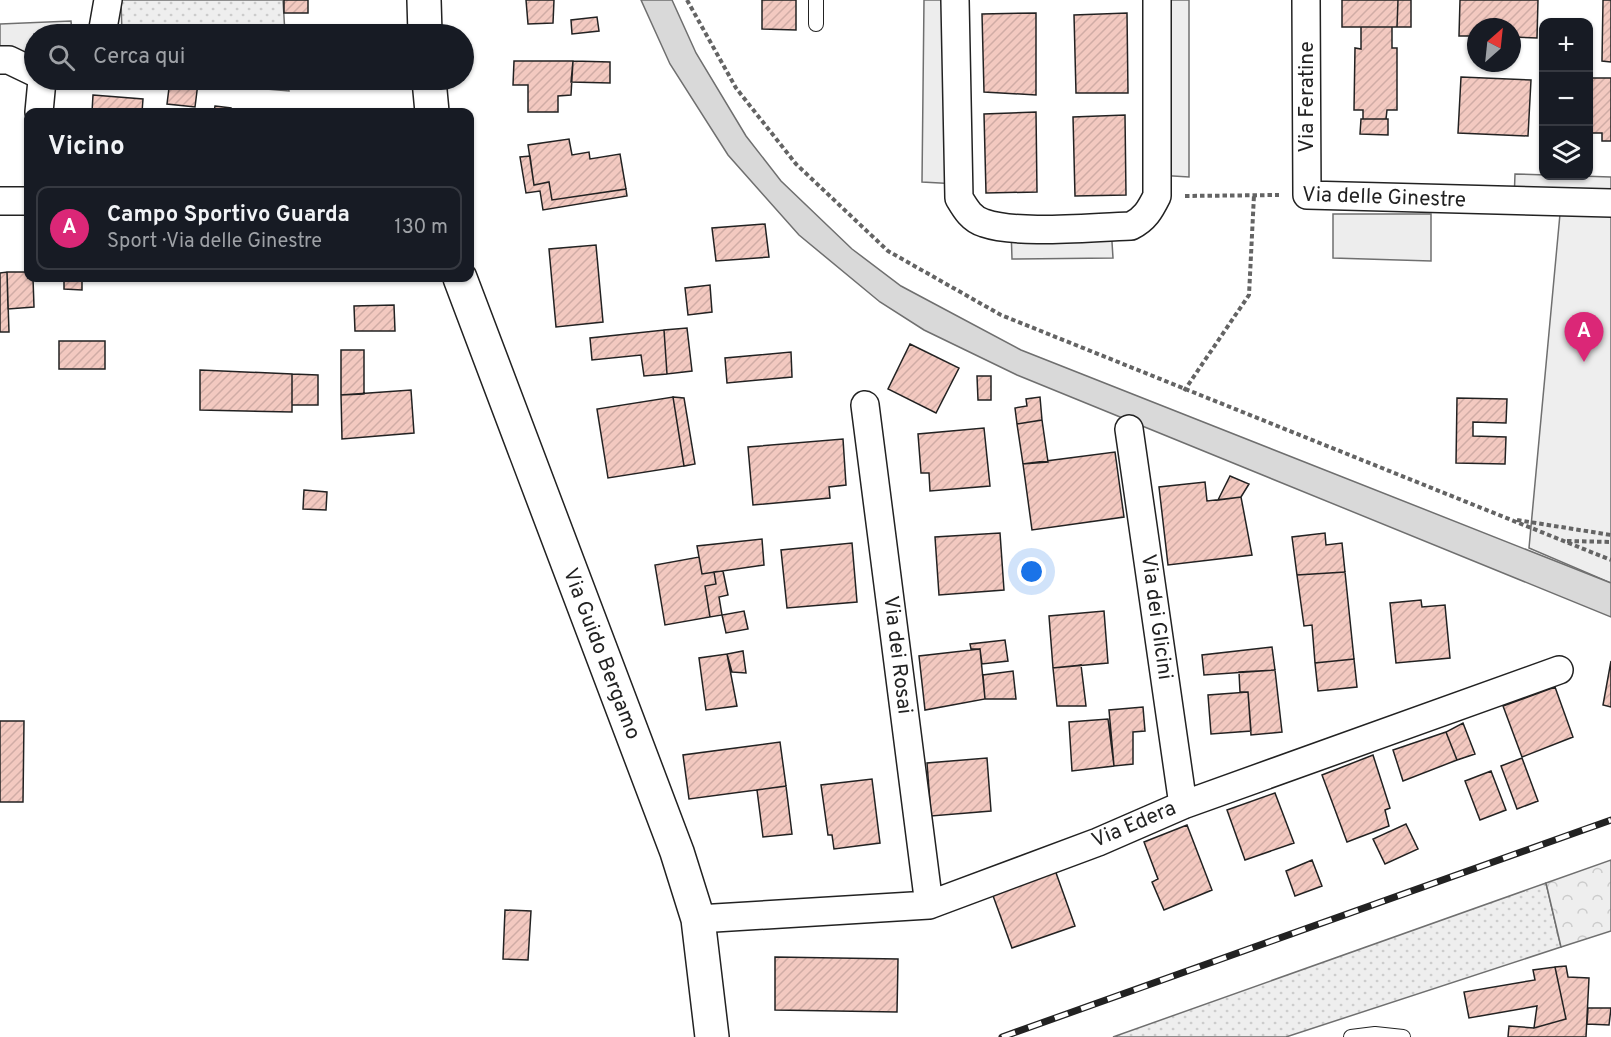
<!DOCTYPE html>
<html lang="it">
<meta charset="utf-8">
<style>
body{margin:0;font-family:Overpass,sans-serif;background:#20242c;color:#f1f3f6}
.controls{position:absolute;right:18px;top:18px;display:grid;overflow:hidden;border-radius:12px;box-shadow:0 2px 4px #0004}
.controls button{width:54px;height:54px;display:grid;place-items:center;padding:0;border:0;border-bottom:2px solid #363941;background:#171b24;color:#f1f3f6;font:30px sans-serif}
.compass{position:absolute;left:1467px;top:18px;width:54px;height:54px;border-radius:50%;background:#171b24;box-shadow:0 2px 4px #0004;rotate:27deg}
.you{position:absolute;left:1032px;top:572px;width:21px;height:21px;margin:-15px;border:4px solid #fff;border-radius:50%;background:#1a73e8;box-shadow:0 0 0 9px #1a73e833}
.badge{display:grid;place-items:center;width:39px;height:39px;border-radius:50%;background:#db2777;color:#fff;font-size:20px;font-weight:700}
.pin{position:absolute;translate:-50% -50px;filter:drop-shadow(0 2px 3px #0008)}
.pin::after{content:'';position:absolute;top:32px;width:21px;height:18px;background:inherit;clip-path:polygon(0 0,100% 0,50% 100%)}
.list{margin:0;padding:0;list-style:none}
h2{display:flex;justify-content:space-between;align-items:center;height:78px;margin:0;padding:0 24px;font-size:26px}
h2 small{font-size:20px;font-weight:400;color:#9ea1a6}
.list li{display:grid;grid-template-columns:39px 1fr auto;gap:18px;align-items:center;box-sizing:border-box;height:84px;margin:0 12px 12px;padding:0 12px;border:2px solid #363941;border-radius:12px}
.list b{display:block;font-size:22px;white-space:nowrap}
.list p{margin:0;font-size:20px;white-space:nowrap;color:#9ea1a6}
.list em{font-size:20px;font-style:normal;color:#9ea1a6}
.icon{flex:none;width:33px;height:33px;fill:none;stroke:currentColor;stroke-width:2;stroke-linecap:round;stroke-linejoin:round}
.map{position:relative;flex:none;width:1611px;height:1037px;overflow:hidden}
.search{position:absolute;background:#171b24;box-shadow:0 2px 4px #0004;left:24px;top:24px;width:450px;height:66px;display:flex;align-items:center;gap:15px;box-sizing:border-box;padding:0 21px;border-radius:33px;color:#9ea1a6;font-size:22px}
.panel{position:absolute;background:#171b24;box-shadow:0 2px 4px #0004;left:24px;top:108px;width:450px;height:174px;border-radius:12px}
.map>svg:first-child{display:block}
.grass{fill:url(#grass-dots);stroke:#6f6f6f;stroke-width:1.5}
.forest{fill:url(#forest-crowns);stroke:#6f6f6f;stroke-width:1.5}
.pitch{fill:#eee;stroke:#6f6f6f;stroke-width:1.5}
.parking{fill:#ededed;stroke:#6f6f6f;stroke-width:1.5}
.water{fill:#d9d9d9;stroke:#6f6f6f;stroke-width:1.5}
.building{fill:url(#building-hatch);stroke:#222;stroke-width:1.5}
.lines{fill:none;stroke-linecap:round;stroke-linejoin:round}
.lane-casing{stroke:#222;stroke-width:16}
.street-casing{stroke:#222;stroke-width:30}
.secondary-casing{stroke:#222;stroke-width:36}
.path{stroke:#646464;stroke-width:4;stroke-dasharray:4.5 3;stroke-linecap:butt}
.lane{stroke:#fff;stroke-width:14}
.street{stroke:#fff;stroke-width:27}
.secondary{stroke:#fff;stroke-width:33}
.rail-casing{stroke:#222;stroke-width:7}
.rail{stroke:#fff;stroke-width:4.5;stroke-dasharray:14;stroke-linecap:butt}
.labels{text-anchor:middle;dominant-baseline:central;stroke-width:4.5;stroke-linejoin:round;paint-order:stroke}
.street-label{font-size:21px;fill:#222;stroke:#fff}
</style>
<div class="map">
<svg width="1611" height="1037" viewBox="0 0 1611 1037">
<defs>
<pattern id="grass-dots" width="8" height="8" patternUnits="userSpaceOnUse" patternTransform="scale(1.5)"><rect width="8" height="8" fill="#eee"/><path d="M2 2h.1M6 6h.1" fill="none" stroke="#ccc" stroke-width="1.8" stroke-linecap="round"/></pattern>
<pattern id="forest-crowns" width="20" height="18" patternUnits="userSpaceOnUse" patternTransform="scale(1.5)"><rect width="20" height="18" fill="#eee"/><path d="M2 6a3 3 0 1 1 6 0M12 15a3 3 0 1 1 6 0" fill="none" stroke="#ccc"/></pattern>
<pattern id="building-hatch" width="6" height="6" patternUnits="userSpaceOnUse" patternTransform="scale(1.5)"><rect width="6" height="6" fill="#f3c9c0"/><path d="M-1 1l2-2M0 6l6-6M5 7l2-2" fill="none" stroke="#d0aca5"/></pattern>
</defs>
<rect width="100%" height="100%" fill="#fff"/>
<!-- grass -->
<path class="grass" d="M121 0H283L285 34H122Z
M165 80H288L289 91Z
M1546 883 1561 947 1286 1037H1113Z"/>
<!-- forest -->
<path class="forest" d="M1611 860V931L1561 947 1546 883Z"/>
<!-- pitch -->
<path class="pitch" d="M1560 214H1611V583L1529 548Z"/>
<!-- parking -->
<path class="parking" d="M924 0H955L958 184 922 182Z
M1157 0H1189V177L1157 175Z
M71 21 72 34H34V56L0 60V24Z
M1515 174 1611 177V203L1514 202Z
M1333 214H1431V261L1333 258Z
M1111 226 1113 258 1012 259 1011 228Z"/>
<!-- water -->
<path class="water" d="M641 0H672L696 53 746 136 781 181 852 249 901 286 1021 350 1611 583V617L1017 375 924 330 880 302 799 235 728 155 670 64Z"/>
<!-- building -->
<path class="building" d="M284 0H308V13H284Z
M526 0H554L553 23 528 24Z
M762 0H796V30L762 29Z
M1342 0H1398L1397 27H1342Z
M1398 0H1411V27H1397Z
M1460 0H1538L1537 38 1512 37V27H1476V36H1459Z
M1603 0H1611V62L1602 61Z
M1036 13V95L984 92 982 14Z
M1127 13 1128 93H1076L1074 15Z
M597 17 599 31 572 34 571 20Z
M1361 27H1392V48H1397V110H1387L1386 119H1363V110H1354L1355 48 1361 49Z
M514 61H573L571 95 558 96V112H528V85H513Z
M573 61 610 62V83L571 82Z
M1461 77 1531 80 1528 136 1458 133Z
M1588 78H1611V141H1602V133H1588Z
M170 80 198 83 195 107 167 104Z
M93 95 143 99 142 112H92Z
M215 106 231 108V112H192L193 109 214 112Z
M1036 112 1037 192 986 193 984 114Z
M1125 115 1126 195 1075 196 1073 117Z
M1361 119H1388V135L1360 134Z
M569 139 572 155 589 152 590 159 620 154 626 189 552 200 549 182 534 185 528 145Z
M530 156 534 185 549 182 552 200 626 189 627 196 543 210 540 191 526 193 520 157Z
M765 224 769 257 716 261 712 228Z
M596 245 603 322 556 327 549 249Z
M7 272H28V278H33L34 307 8 309Z
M7 272 9 332H0V273Z
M64 278H82V290L64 289Z
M710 285 712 312 688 315 685 288Z
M394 305 395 331H355L354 306Z
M687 328 692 371 667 374 664 330Z
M664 330 667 374 644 376 641 355 592 360 590 338Z
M59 341H105V369H59Z
M910 344 959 368 936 413 888 389Z
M341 350H364V394L341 395Z
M791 352 792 377 727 383 725 358Z
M200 370 292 374V412L200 410Z
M292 374 318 375V405H292Z
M977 376H991V400H978Z
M411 390 414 433 342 439 341 395Z
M673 397 684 398 695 464 684 466Z
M673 397 684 466 608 478 597 409Z
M1040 397 1042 420 1017 424 1015 408 1027 406 1026 399Z
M1457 398 1507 399 1506 423 1473 422V436L1506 437 1505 464 1456 463Z
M1042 420 1048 462 1023 464 1017 424Z
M984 428 990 486 930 491 929 473H921L918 434Z
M843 439 846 485 829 487 830 498 753 505 748 447Z
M1115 452 1124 517 1032 530 1023 464Z
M1230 476 1249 484 1241 497 1218 500Z
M1205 482 1207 501 1241 497 1252 555 1168 565 1159 487Z
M304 490 327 492 326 510 303 509Z
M1000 533 1004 590 939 595 935 537Z
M1325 533 1326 545 1342 543 1345 572 1297 575 1292 537Z
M762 539 764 565 702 574 697 546Z
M852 543 857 602 787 608 781 550Z
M699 557 702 574 714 572 716 584 705 586 710 617 665 625 655 565Z
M723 571 728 595 719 597 722 615 710 617 705 586 716 584 714 572Z
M1345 572 1354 659 1315 663 1312 625 1304 626 1297 575Z
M1421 600 1422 607 1445 605 1450 658 1396 663 1390 603Z
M744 611 748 629 726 633 722 615Z
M1104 611 1108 663 1053 668 1049 616Z
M1005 640 1008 661 982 664 980 649H971L970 644Z
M1272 647 1275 670 1204 675 1202 655Z
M980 649 985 699 925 710 919 656Z
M743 651 746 673 732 672 727 654Z
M727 654 737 706 706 710 699 658Z
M1354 659 1357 687 1318 691 1315 663Z
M1611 661V707L1603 705Z
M1081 665 1086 706H1057L1053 668Z
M1275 670 1282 732 1251 735 1248 692H1240L1239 672Z
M1013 671 1016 699H985L983 675Z
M1555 687 1573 737 1522 757 1503 706Z
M1248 692 1251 731 1211 734 1208 695Z
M1143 707 1145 731 1133 732V764L1114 766 1109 710Z
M1108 719 1114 766 1072 771 1069 722Z
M0 721H24L23 802H0Z
M1463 723 1475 754 1457 760 1446 732Z
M1446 732 1457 760 1403 781 1393 750Z
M780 742 786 786 689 799 683 755Z
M1373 755 1390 808 1385 810 1389 826 1347 842 1322 775Z
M987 758 991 811 931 816 927 763Z
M1522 758 1538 801 1517 809 1501 766Z
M1491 771 1506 810 1480 820 1465 781Z
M872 779 880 843 834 849 832 835H828L821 785Z
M786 786 792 834 763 837 757 790Z
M1275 793 1294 843 1245 860 1227 810Z
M1406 824 1418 849 1385 864 1373 839Z
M1187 825 1212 890 1164 910 1152 882 1158 879 1144 842Z
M1312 860 1322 886 1295 896 1286 871Z
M1055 870 1075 926 1012 948 992 893Z
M505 910 531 911 528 960 503 959Z
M775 957 898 959 897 1012 775 1010Z
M1566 966 1568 977 1589 978 1586 1037H1508L1509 1026 1534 1028 1566 1019 1555 967Z
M1555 967 1566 1019 1534 1028 1537 1006 1469 1018 1464 992 1535 980 1533 970Z
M1588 1008H1611L1609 1025 1587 1024Z"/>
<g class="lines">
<defs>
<path id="lane" d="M816 24V0
M1351 1037 1375 1034 1403 1037"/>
<path id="street" d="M955 0 959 198C965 208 971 219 984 223 1019 235 1091 227 1131 226 1145 219 1150 210 1157 196V0
M1306 0 1307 195 1611 203
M102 34 108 0
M0 60H9L34 72
M39 112 42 80
M0 201H28
M865 405 929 905
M1129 429 1183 805
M698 919 929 905 1098 842 1183 805 1559 670"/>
<path id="secondary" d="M424 0 425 34
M429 80 432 112
M460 278 677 852 698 919 712 1037"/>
</defs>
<!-- lane casing -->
<use href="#lane" class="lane-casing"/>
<!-- street casing -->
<use href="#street" class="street-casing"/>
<!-- secondary casing -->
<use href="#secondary" class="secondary-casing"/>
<!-- path -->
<path class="path" d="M687 0 736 88 796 164 888 251 1001 315 1611 560
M1185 196 1279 195
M1184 391 1249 295 1254 195
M1517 520 1611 535
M1567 541 1611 542"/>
<!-- lane -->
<use href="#lane" class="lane"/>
<!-- street -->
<use href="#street" class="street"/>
<!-- secondary -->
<use href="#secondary" class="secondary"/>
<defs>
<path id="rail" d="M1002 1037 1611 820"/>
</defs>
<!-- rail casing -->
<use href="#rail" class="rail-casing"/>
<!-- rail -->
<use href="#rail" class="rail"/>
</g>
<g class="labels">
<!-- street labels -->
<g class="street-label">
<text transform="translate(1307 97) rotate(-90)">Via Feratine</text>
<text transform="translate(1384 198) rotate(2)">Via delle Ginestre</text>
<text transform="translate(1156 617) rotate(82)">Via dei Glicini</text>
<text transform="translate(601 654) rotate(69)">Via Guido Bergamo</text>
<text transform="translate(897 655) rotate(83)">Via dei Rosai</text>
<text transform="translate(1134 825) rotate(-23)">Via Edera</text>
</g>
</g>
</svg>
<div class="controls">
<button>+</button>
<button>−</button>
<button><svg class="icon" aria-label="layers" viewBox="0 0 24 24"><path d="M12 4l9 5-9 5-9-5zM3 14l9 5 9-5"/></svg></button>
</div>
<svg class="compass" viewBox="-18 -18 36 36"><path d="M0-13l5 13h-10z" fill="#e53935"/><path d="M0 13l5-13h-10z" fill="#9ea1a6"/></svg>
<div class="you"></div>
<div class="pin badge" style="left:1584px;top:362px">A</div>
<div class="search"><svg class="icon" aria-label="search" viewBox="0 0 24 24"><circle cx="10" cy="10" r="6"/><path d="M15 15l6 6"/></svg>Cerca qui</div>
<section class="panel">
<h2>Vicino<small></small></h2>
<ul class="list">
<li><span class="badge">A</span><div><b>Campo Sportivo Guarda</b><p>Sport · Via delle Ginestre</p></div><em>130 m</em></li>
</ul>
</section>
</div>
